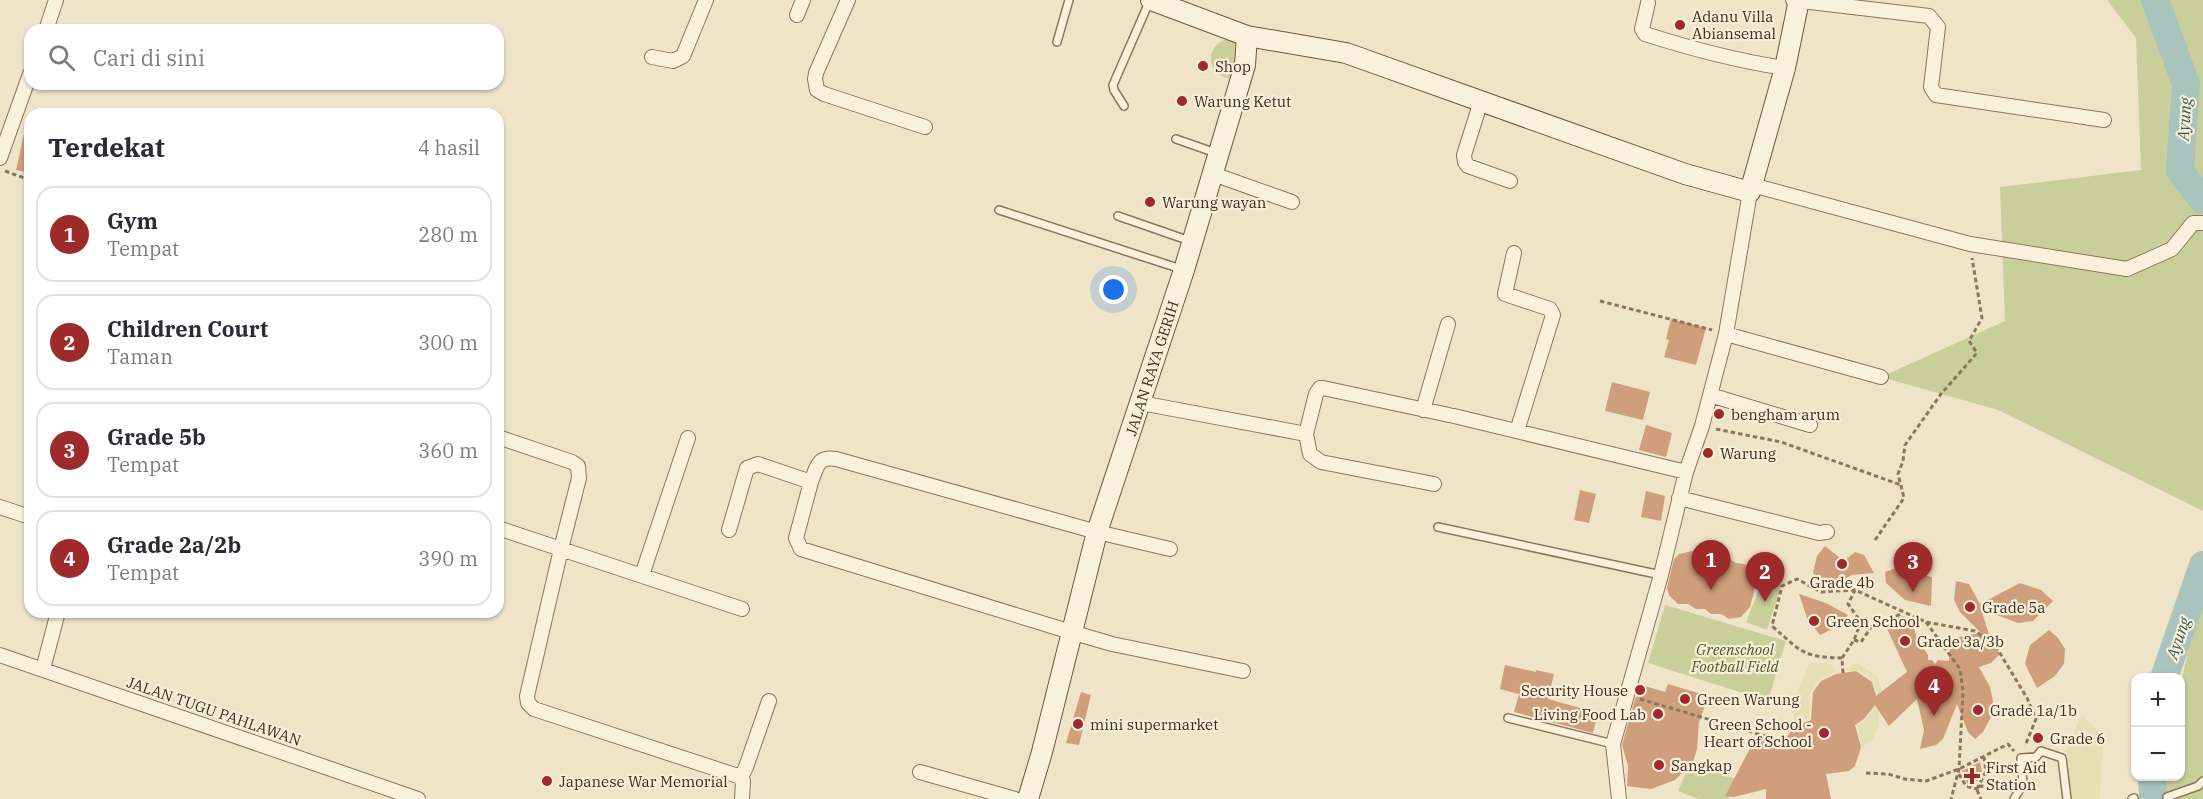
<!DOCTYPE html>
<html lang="id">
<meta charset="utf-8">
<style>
body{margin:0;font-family:"IBM Plex Serif",serif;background:#f2f2f3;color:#2b2b33}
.controls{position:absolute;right:18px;bottom:18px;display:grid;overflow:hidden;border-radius:12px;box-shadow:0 2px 4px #0004}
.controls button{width:54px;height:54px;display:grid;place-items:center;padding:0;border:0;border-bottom:2px solid #e1e1e2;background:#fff;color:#2b2b33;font:30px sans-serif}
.you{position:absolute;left:1114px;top:290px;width:21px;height:21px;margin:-15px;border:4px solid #fff;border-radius:50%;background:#1a73e8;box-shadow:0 0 0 9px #1a73e833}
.badge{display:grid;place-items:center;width:39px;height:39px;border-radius:50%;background:#9e2a2b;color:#fff;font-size:20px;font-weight:700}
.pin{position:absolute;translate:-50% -50px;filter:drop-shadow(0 2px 3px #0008)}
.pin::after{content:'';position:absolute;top:32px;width:21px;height:18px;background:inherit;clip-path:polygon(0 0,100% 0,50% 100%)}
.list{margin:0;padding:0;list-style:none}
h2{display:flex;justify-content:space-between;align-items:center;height:78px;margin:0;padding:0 24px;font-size:26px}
h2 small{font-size:20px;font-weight:400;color:#7c7c81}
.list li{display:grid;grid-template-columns:39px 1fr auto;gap:18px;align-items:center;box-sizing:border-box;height:96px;margin:0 12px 12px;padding:0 12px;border:2px solid #e1e1e2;border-radius:18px}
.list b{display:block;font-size:22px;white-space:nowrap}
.list p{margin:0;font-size:20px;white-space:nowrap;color:#7c7c81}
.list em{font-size:20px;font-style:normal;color:#7c7c81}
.icon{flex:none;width:33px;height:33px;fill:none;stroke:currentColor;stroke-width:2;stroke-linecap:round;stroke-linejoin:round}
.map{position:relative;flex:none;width:2203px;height:799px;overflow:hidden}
.search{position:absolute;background:#fff;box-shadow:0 2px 4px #0004;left:24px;top:24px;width:480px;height:66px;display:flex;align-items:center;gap:15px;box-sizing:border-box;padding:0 21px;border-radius:18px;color:#7c7c81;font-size:22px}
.panel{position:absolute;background:#fff;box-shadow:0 2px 4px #0004;left:24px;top:108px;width:480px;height:510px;border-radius:18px}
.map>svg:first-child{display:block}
.farmland{fill:#e6deb5}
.green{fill:#c9cf9b}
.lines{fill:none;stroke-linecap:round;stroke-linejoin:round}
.river{stroke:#a9c4bc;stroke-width:28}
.building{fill:#cf9f7d}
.lane-casing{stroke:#8d765c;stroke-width:10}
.street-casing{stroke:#8d765c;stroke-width:16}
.secondary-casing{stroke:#6f573f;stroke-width:22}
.path{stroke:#8d765c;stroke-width:3;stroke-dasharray:4.5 3;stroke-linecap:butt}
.lane{stroke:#faf1dc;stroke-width:7}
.street{stroke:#faf1dc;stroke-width:14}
.secondary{stroke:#faf1dc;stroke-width:20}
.poi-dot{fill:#9e2a2b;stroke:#f7eed8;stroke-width:2}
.labels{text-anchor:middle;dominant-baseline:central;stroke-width:4.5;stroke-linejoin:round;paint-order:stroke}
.poi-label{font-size:15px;fill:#3d2e20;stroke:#f7eed8;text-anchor:start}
.street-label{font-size:15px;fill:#3d2e20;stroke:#f7eed8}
.park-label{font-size:15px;font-style:italic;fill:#4d5a26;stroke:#f7eed8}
.water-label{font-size:16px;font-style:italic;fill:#2f5d5a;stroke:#f7eed8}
</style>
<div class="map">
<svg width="2203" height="799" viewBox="0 0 2203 799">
<rect width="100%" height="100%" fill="#f0e4c8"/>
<!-- farmland -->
<path class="farmland" d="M1810 663H1829L1837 672 1819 680 1810 694 1809 718 1795 725 1793 701Z
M1858 663 1877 676 1883 692 1879 700 1878 727 1874 738 1862 747 1857 725 1866 720 1871 710 1876 690 1874 683 1867 675 1857 670 1851 672 1849 669 1852 665Z
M2082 714 2103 737 2100 799H2070L2065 752Z"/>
<!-- green -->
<path class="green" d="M2107 0H2203V511L1998 410 1881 377 2005 321 2000 187 2141 170 2136 38Z
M1231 38 1238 39 1236 79C1205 79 1202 43 1231 38Z
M1763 579 1782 584 1767 630 1746 622Z
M2203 590V799H2158L2161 777 2180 776 2181 682Z
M1665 605 1786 641 1768 701 1648 663Z
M1690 763 1735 779 1729 799H1699L1678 791Z"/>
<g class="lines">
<!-- river -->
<path class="river" d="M2155 0 2186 84 2180 171 2203 200
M2164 678 2203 565
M2152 776 2153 799"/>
</g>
<!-- building -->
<path class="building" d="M24 134H30V173L16 170Z
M1671 319 1706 328 1696 365 1664 357 1669 340 1666 339Z
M1612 382 1650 392 1643 420 1605 411Z
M1646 425 1672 433 1666 457 1639 450Z
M1580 490 1596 494 1589 523 1574 520Z
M1646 491 1665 496 1661 521 1641 517Z
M1825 546 1844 561 1855 552 1864 555 1874 573 1852 575 1837 583 1821 582 1813 573 1817 556Z
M1692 551 1700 555 1708 554 1718 558H1728L1736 563 1745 564 1753 573 1755 583 1753 596 1750 607 1741 617 1729 619 1721 614H1711L1705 609H1696L1688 604H1678L1669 595 1667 588 1674 559 1679 554Z
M1911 563 1922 565 1923 575 1932 577 1931 606 1905 600 1886 583 1885 572Z
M1956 581 1969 584 1980 604 2020 583 2041 590 2053 601 2033 621 2018 623 1981 609 1991 641 2000 654 1991 663 1979 667 1990 687 1993 701 1992 715 1983 732 1975 739 1968 732 1957 704 1943 739 1936 745 1920 749 1924 730 1917 699 1889 726 1875 705 1864 719 1855 725 1861 747 1855 766 1849 771 1826 774 1831 799H1766V789L1734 797 1725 796 1756 737 1781 745 1791 731 1798 725 1811 720 1813 692 1821 681 1836 674 1856 671 1872 682 1876 696 1907 672 1884 622 1904 616 1913 625 1917 639 1928 655V660H1932L1935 664 1938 660 1949 661 1950 646 1958 637 1981 633 1960 612 1954 600Z
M1799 594 1826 603 1848 615 1837 627 1820 635 1807 618Z
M2049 630 2058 638 2065 649 2064 664 2055 676 2037 688 2025 664 2030 645Z
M1505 665 1536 672V670L1554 674 1548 699 1598 713 1593 733 1514 712 1519 694 1500 689Z
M1668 684 1708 696 1699 723 1697 749 1693 762 1675 780 1651 789 1627 786 1628 766 1622 745 1635 699 1645 686 1665 692Z
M1081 692 1091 695 1079 745 1066 743Z
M1980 762 1982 772 1977 781 1967 783 1962 771Z"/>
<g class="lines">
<defs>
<path id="lane" d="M1057 42 1069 0
M1124 106 1114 90 1113 85 1150 0
M1176 139 1216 153
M999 210 1181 269
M1118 216 1190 241
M1438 527 1661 575
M1508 718 1613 744
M2167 797 2198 786 2203 781
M2014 799 2023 784 2021 758 2036 757 2041 751 2062 758 2067 799
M2132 799 2134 798"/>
<path id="street" d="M848 0 816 73 815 79 817 90 824 94 925 127
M1793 0 1929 16 1938 27 1931 87 1936 95 2104 120
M1648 3 1642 29 1645 34C1692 49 1737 61 1785 68
M797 15 803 0
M46 30 56 0
M652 57 673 61 683 56 706 0
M1481 101 1464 155 1465 162 1468 166 1510 181
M0 158 30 74
M1213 174 1292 202
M1752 185 1970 244 2127 269 2172 249 2193 223H2203
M1514 253 1505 294 1550 309 1553 315 1517 431
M1726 334 1881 377
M1710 395 1810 425
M1141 403 1306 434 1316 394 1320 388H1323L1449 415
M1423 410 1448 324
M1454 416 1686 472
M1306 434 1310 454 1321 462 1434 484
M498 437 572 462 578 466 579 478 561 549 742 609
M811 482C817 467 817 456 836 459L1097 532 1170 549
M1679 498 1819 533 1827 532
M0 507 30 517
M498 528 561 549 527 696 528 703 534 709 741 777 743 781 742 799
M729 530 747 468 758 464 811 482 796 538 801 549 1071 632 1112 644 1243 671
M642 575 688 438
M0 655 418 799
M43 669 58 612
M920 772 1015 799
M741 777 746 767 769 701
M1619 799 1613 744 1661 575 1686 472 1702 426 1726 334 1750 192"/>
<path id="secondary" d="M1247 36 1346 53 1685 174 1750 192 1785 68 1799 0
M1028 799 1042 752 1097 532 1184 270 1245 65 1247 36 1151 0"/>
</defs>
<!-- lane casing -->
<use href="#lane" class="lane-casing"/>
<!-- street casing -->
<use href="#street" class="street-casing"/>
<!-- secondary casing -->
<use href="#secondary" class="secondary-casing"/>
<!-- path -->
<path class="path" d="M5 171 30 180
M1600 301 1712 330
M1716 429 1781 442 1901 485
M1875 540 1904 498 1898 474 1903 461 1905 445 1941 394 1977 353 1969 341 1982 318 1972 258
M1926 622 1960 669 1963 692 1959 769 1951 799
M1854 640 1861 642 1872 626 1901 614
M1842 658 1854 640 1861 622 1848 604 1855 590
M1843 673 1842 658C1802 657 1802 652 1772 626L1782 586 1797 579 1821 592 1855 590 1926 622 1975 631 1995 645 2027 698 2036 719 2025 746
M1640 699 1782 741
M1866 773 1888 774 1905 779 1926 781 1959 769 2008 744 2014 751
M1959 774 1966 786 1977 789
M1979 786 2008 787
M1977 789 1986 771 1984 757
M1977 790 1981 799"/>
<!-- lane -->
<use href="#lane" class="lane"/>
<!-- street -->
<use href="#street" class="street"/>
<!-- secondary -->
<use href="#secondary" class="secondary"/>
</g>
<!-- markers -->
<g class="poi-dot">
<circle cx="1680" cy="25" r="6"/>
<circle cx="1203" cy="66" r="6"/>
<circle cx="1182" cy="101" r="6"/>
<circle cx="1150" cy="202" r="6"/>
<circle cx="1719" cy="414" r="6"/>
<circle cx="1708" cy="453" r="6"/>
<circle cx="1842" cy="564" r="6"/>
<circle cx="1970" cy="607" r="6"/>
<circle cx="1814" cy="621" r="6"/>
<circle cx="1905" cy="641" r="6"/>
<circle cx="1640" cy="690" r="6"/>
<circle cx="1685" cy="699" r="6"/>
<circle cx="1978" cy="710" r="6"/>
<circle cx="1658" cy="714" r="6"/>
<circle cx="1078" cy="724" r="6"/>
<circle cx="1824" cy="733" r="6"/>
<circle cx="2038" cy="738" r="6"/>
<circle cx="1659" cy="765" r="6"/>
<path d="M1969 767h6v6h6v6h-6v6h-6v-6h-6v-6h6z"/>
<circle cx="547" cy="781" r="6"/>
</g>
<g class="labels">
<!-- poi labels -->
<g class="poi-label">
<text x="1692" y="16">Adanu Villa<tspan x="1692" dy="17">Abiansemal</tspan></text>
<text x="1215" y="66">Shop</text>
<text x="1194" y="101">Warung Ketut</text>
<text x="1162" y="202">Warung wayan</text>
<text x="1731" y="414">bengham arum</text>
<text x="1720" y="453">Warung</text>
<text x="1842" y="582" text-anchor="middle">Grade 4b</text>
<text x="1982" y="607">Grade 5a</text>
<text x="1826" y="621">Green School</text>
<text x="1917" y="641">Grade 3a/3b</text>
<text x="1628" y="690" text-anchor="end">Security House</text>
<text x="1697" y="699">Green Warung</text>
<text x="1990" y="710">Grade 1a/1b</text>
<text x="1646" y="714" text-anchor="end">Living Food Lab</text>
<text x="1090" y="724">mini supermarket</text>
<text x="1812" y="724" text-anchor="end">Green School -<tspan x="1812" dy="17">Heart of School</tspan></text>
<text x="2050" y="738">Grade 6</text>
<text x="1671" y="765">Sangkap</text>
<text x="1986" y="767">First Aid<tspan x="1986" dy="17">Station</tspan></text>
<text x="559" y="781">Japanese War Memorial</text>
</g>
<!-- street labels -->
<g class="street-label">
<text transform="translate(1152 368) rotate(-72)">JALAN RAYA GERIH</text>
<text transform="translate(214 711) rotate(19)">JALAN TUGU PAHLAWAN</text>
</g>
<!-- park labels -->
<g class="park-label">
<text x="1735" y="649">Greenschool<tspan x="1735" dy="17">Football Field</tspan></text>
</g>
<!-- water labels -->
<g class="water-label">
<text transform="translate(2184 119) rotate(-86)">Ayung</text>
<text transform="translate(2178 638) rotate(-71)">Ayung</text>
</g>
</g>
</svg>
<div class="controls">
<button>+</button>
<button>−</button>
</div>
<div class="you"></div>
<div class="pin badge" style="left:1711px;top:590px">1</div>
<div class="pin badge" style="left:1765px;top:602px">2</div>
<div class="pin badge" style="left:1913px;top:592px">3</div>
<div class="pin badge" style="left:1934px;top:716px">4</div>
<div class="search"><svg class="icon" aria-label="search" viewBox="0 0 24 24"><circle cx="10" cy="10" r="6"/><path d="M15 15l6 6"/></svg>Cari di sini</div>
<section class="panel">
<h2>Terdekat<small>4 hasil</small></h2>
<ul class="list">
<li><span class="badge">1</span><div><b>Gym</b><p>Tempat</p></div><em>280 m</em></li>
<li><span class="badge">2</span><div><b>Children Court</b><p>Taman</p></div><em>300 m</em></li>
<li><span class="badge">3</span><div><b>Grade 5b</b><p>Tempat</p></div><em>360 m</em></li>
<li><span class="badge">4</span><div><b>Grade 2a/2b</b><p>Tempat</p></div><em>390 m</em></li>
</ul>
</section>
</div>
